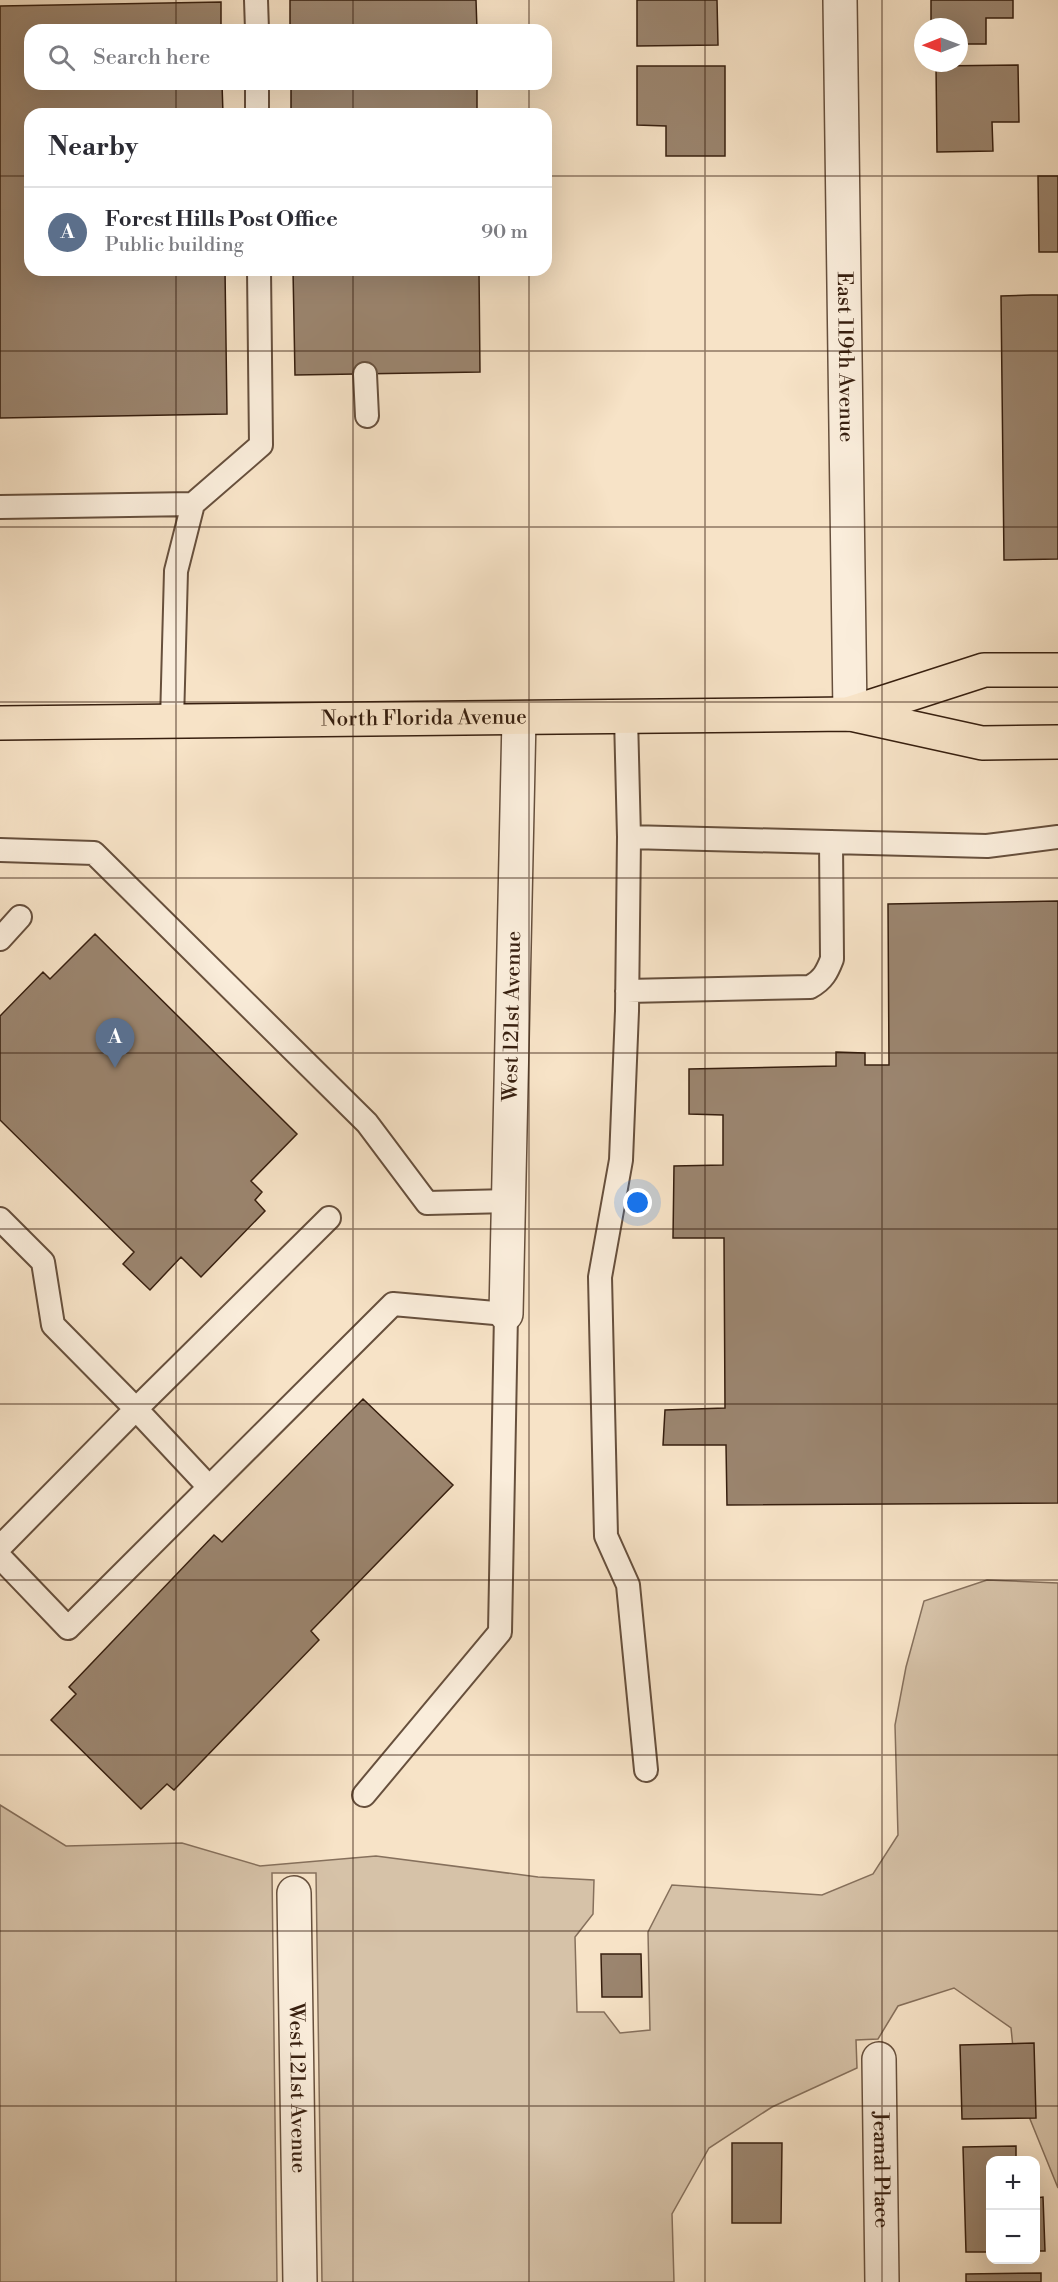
<!DOCTYPE html>
<meta charset="utf-8">
<style>
body{margin:0;font-family:"Libre Bodoni",serif;background:#f7f7f7;color:#2b2b33}
.controls{position:absolute;right:18px;bottom:18px;display:grid;overflow:hidden;border-radius:12px;box-shadow:0 6px 24px #0002}
.controls button{width:54px;height:54px;display:grid;place-items:center;padding:0;border:0;border-bottom:2px solid #e1e1e2;background:#fff;color:#2b2b33;font:30px sans-serif}
.compass{position:absolute;left:914px;top:18px;width:54px;height:54px;border-radius:50%;background:#fff;box-shadow:0 6px 24px #0002;rotate:269deg}
.you{position:absolute;left:638px;top:1203px;width:21px;height:21px;margin:-15px;border:4px solid #fff;border-radius:50%;background:#1a73e8;box-shadow:0 0 0 9px #1a73e833}
.badge{display:grid;place-items:center;width:39px;height:39px;border-radius:50%;background:#7c3aed;color:#fff;font-size:20px;font-weight:700}
.pin{position:absolute;translate:-50% -50px;filter:drop-shadow(0 2px 3px #0008)}
.pin::after{content:'';position:absolute;top:32px;width:21px;height:18px;background:inherit;clip-path:polygon(0 0,100% 0,50% 100%)}
.list{margin:0;padding:0;list-style:none}
h2{display:flex;justify-content:space-between;align-items:center;height:78px;margin:0;padding:0 24px;font-size:26px}
h2 small{font-size:20px;font-weight:400;color:#7c7c81}
.list li{display:grid;grid-template-columns:39px 1fr auto;gap:18px;align-items:center;box-sizing:border-box;height:90px;padding:0 24px;border-top:2px solid #e1e1e2}
.list b{display:block;font-size:22px;white-space:nowrap}
.list p{margin:0;font-size:20px;white-space:nowrap;color:#7c7c81}
.list em{font-size:20px;font-style:normal;color:#7c7c81}
.icon{flex:none;width:33px;height:33px;fill:none;stroke:currentColor;stroke-width:2;stroke-linecap:round;stroke-linejoin:round}
.map{position:relative;flex:none;width:1058px;height:2282px;overflow:hidden}
.search{position:absolute;background:#fff;box-shadow:0 6px 24px #0002;left:24px;top:24px;width:528px;height:66px;display:flex;align-items:center;gap:15px;box-sizing:border-box;padding:0 21px;border-radius:18px;color:#7c7c81;font-size:22px}
.panel{position:absolute;background:#fff;box-shadow:0 6px 24px #0002;left:24px;top:108px;width:528px;height:168px;border-radius:18px}
.map>svg:first-child{display:block}
.green{fill:#d6c2a8;stroke:#86705c;stroke-width:1.5}
.building{fill:#9b856f;stroke:#371f0f;stroke-width:1.5}
.lines{fill:none;stroke-linecap:round;stroke-linejoin:round}
.lane-casing{stroke:#67503d;stroke-width:26}
.street-casing{stroke:#67503d;stroke-width:36}
.primary-casing{stroke:#371f0f;stroke-width:36}
.lane{stroke:#faeddb;stroke-width:22}
.street{stroke:#faeddb;stroke-width:33}
.primary{stroke:#f7e3c7;stroke-width:33}
.grid{fill:none;stroke:#371f0f;stroke-width:1.5;stroke-opacity:0.55}
.labels{text-anchor:middle;dominant-baseline:central;stroke-width:5;stroke-linejoin:round;paint-order:stroke}
.street-label{font-size:21px;fill:#371f0f;stroke:#faeddb}
</style>
<div class="map">
<svg width="1058" height="2282" viewBox="0 0 1058 2282">
<rect width="100%" height="100%" fill="#f7e3c7"/>
<filter id="stains"><feTurbulence type="fractalNoise" baseFrequency=".00333" numOctaves="4"/><feColorMatrix values="0 0 0 0 .2 0 0 0 0 .09 0 0 0 0 .02 0 0 0 .5 -.17"/></filter>
<radialGradient id="worn" r=".72"><stop offset=".6" stop-color="#630" stop-opacity="0"/><stop offset="1" stop-color="#630" stop-opacity=".3"/></radialGradient>
<!-- green -->
<path class="green" d="M987 1580 1058 1583V2188L1017 2087 1011 2028 954 1988 898 2006 878 2039 856 2040 857 2068 772 2107 709 2148 672 2214 674 2282H322L316 1873H272L277 2282H0V1805L66 1846 182 1843 260 1866 376 1856 538 1877 594 1880 593 1914 575 1937 577 2012H604L620 2033 650 2030 648 1932 672 1885 822 1895 873 1874 898 1835 895 1725 906 1667 924 1601Z"/>
<!-- building -->
<path class="building" d="M290 0H476L477 30H290Z
M637 0H717L718 45 637 46Z
M931 0H1013V18H986V44H959V27H931Z
M221 2V30H30V84H222L223 114H30V270H225L227 414 0 418V6Z
M1018 65 1019 122H992L993 151 937 152 936 66Z
M637 66H725V156H666V126L637 125Z
M291 84H477V114H291Z
M1038 176H1058V252H1039Z
M293 270H479L480 372 295 375Z
M1032 295H1058V559L1004 560 1001 296Z
M1058 901V1503L727 1505 726 1445H663L665 1410 725 1408 724 1238H673L674 1166 723 1165V1115L689 1114V1069L836 1066V1052L865 1053V1065H889L888 904Z
M95 934 297 1134 251 1181 262 1192 255 1200 265 1211 201 1277 181 1257 150 1290 123 1264 134 1252 0 1120V1016L43 972 50 979Z
M363 1399 453 1485 311 1631 319 1640 174 1790 167 1784 141 1809 51 1720 76 1694 69 1687 214 1535 222 1542Z
M601 1954H641L642 1997H602Z
M1034 2043 1036 2118 962 2119 960 2045Z
M732 2143H782L781 2223H732Z
M1016 2146V2160H990V2252H966L963 2147Z
M1043 2197 1045 2251H1036V2198Z
M1041 2273V2282H966V2274Z"/>
<g class="lines">
<defs>
<path id="lane" d="M256 0 257 30
M257 84V114
M365 374 367 416
M0 507 193 504
M626 717 629 837 987 846 1058 837
M172 721 176 571 193 504 261 445 259 270
M629 837 627 1011 621 1160 600 1277 606 1536 628 1585 646 1770
M0 850 94 853 367 1123 427 1203 509 1201
M0 939 20 917
M627 991 810 987C823 980 827 972 832 959L831 842
M0 1219 43 1262 53 1325 136 1409 0 1547
M209 1487 136 1409 329 1218
M0 1557 68 1628 393 1304 506 1314 500 1632 364 1795"/>
<g id="street">
<path id="s1" d="M840 0 850 714"/>
<path id="s2" d="M506 1314 519 718"/>
<path id="s3" d="M294 1893 300 2282"/>
<path id="s4" d="M879 2059 882 2282"/>
</g>
<g id="primary">
<path d="M851 713 984 670H1058"/>
<path id="s5" d="M0 723 850 714 982 743 1058 742"/>
</g>
</defs>
<!-- lane casing -->
<use href="#lane" class="lane-casing"/>
<!-- street casing -->
<use href="#street" class="street-casing"/>
<!-- primary casing -->
<use href="#primary" class="primary-casing"/>
<!-- lane -->
<use href="#lane" class="lane"/>
<!-- street -->
<use href="#street" class="street"/>
<!-- primary -->
<use href="#primary" class="primary"/>
</g>
<!-- grid -->
<path class="grid" d="M176 0V30M353 0V30M529 0V30M705 0V2282M882 0V2282M176 84V114M353 84V114M529 84V114M0 176H30M546 176H1058M176 270V2282M353 270V2282M529 270V2282M0 351H1058M0 527H1058M0 702H1058M0 878H1058M0 1053H1058M0 1229H1058M0 1404H1058M0 1580H1058M0 1755H1058M0 1931H1058M0 2106H1058"/>
<g class="labels">
<!-- street labels -->
<g class="street-label">
<text stroke="none"><textPath href="#s1" startOffset="357">East 119th Avenue</textPath></text>
<text stroke="none"><textPath href="#s5" startOffset="424">North Florida Avenue</textPath></text>
<text stroke="none"><textPath href="#s2" startOffset="298">West 121st Avenue</textPath></text>
<text stroke="none"><textPath href="#s3" startOffset="195">West 121st Avenue</textPath></text>
<text stroke="none"><textPath href="#s4" startOffset="111">Jeanal Place</textPath></text>
</g>
</g>
<rect width="100%" height="100%" filter="url(#stains)"/>
<rect width="100%" height="100%" fill="url(#worn)"/>
</svg>
<div class="controls">
<button>+</button>
<button>−</button>
</div>
<svg class="compass" viewBox="-18 -18 36 36"><path d="M0-13l5 13h-10z" fill="#e53935"/><path d="M0 13l5-13h-10z" fill="#7c7c81"/></svg>
<div class="you"></div>
<div class="pin badge" style="left:115px;top:1068px;background:#5c6f8a">A</div>
<div class="search"><svg class="icon" aria-label="search" viewBox="0 0 24 24"><circle cx="10" cy="10" r="6"/><path d="M15 15l6 6"/></svg>Search here</div>
<section class="panel">
<h2>Nearby<small></small></h2>
<ul class="list">
<li><span class="badge" style="background:#5c6f8a">A</span><div><b>Forest Hills Post Office</b><p>Public building</p></div><em>90 m</em></li>
</ul>
</section>
</div>
